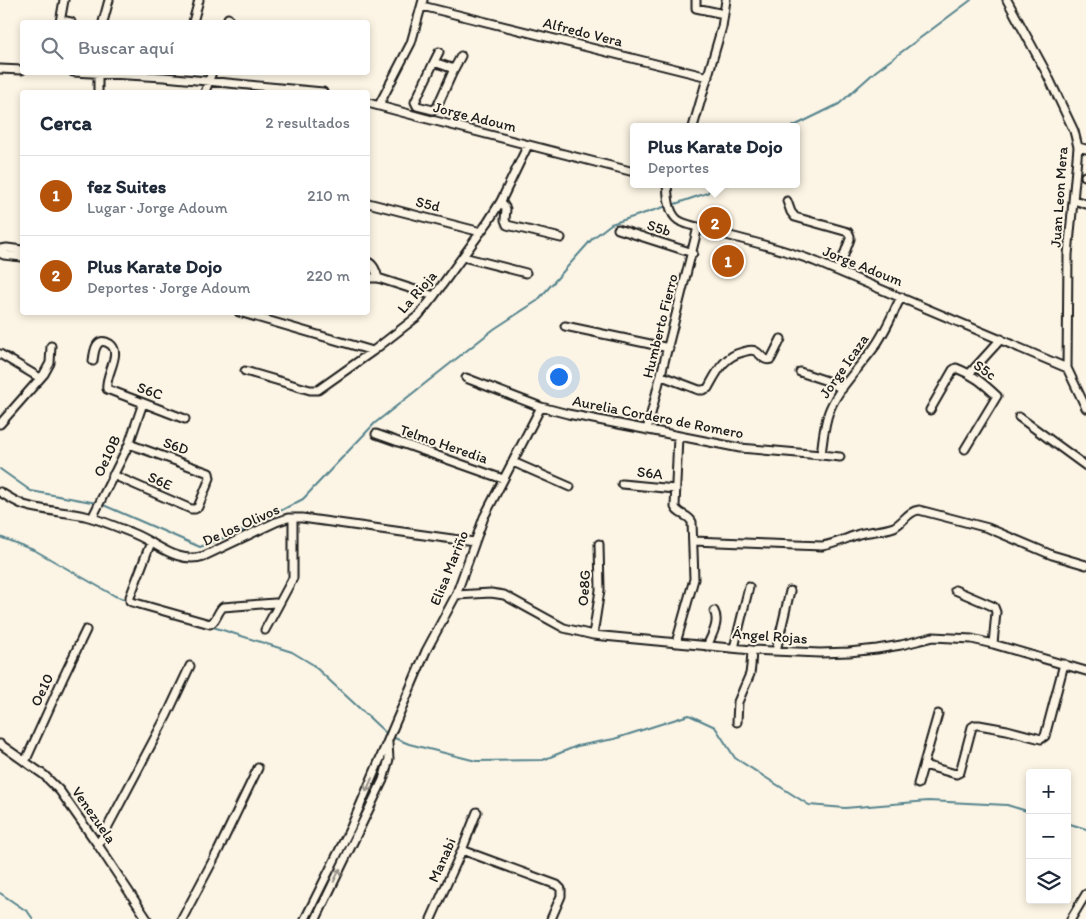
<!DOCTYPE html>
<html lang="es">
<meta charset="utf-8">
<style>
body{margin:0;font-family:Itim,sans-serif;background:#f2f2f3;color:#1f2937}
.controls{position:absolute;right:15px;bottom:15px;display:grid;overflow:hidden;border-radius:5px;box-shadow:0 2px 8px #0003}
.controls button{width:45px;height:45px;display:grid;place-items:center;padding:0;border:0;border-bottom:1px solid #e0e1e3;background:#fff;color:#1f2937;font:25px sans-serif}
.you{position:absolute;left:558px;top:376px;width:18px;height:18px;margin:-12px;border:4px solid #fff;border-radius:50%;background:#1a73e8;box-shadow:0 0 0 8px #1a73e833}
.badge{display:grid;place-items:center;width:32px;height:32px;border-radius:50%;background:#b45309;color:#fff;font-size:16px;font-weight:700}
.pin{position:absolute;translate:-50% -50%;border:2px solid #fff;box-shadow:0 1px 5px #0006}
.popup{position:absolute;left:630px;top:123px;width:170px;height:65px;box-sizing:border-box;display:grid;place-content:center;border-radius:5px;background:#fff;filter:drop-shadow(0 1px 4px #0005);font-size:16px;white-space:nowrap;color:#747a83}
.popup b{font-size:19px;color:#1f2937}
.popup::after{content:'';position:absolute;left:50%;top:100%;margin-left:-10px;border:10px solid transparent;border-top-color:#fff}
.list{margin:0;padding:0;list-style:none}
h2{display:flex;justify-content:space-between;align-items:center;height:65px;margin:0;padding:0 20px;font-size:21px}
h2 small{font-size:16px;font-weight:400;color:#747a83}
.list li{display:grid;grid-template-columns:32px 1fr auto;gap:15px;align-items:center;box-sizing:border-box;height:80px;padding:0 20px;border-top:1px solid #e0e1e3}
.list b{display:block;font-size:19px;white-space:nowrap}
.list p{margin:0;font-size:16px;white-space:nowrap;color:#747a83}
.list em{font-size:16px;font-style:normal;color:#747a83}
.icon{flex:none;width:28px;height:28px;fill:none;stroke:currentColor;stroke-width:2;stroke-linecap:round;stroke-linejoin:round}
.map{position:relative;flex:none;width:1086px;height:919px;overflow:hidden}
.search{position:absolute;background:#fff;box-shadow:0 2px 8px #0003;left:20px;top:20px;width:350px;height:55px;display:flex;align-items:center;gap:12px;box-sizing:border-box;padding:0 18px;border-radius:5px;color:#747a83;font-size:19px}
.panel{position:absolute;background:#fff;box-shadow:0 2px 8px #0003;left:20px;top:90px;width:350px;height:225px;border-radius:5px}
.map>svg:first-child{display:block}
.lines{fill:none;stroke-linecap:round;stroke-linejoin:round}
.stream{stroke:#54838d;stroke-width:2}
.minor-casing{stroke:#1c1c1c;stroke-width:11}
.minor{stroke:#fcf5e5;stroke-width:7}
.oneway{stroke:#97938b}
.labels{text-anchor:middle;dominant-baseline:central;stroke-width:4;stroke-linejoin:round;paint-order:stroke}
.street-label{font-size:15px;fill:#1c1c1c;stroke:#fcf5e5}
</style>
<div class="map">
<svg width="1086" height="919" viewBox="0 0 1086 919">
<rect width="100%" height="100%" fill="#fcf5e5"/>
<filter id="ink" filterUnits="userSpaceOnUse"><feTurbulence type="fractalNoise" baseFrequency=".02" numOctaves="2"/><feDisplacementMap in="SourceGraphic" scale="10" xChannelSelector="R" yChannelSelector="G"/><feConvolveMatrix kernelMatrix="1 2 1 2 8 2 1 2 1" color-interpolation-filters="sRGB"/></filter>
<g filter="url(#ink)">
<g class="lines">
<!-- stream -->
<path class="stream" d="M792 127 839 104 876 71 971 0
M672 205 707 193 716 184
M0 469 31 491 97 503
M101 504 200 547 244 530 303 499 375 423 494 329 537 301 593 238 611 224 667 206
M0 537 36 551 115 596 127 600
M210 626 292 652 312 664 388 735
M392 737 409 744 476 761 543 760 577 746 614 739 689 715 715 727 735 758 809 805 845 808 928 801 1007 805 1030 812
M1067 823 1086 829
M0 893 28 912 33 919"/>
<defs>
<path id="minor" d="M696 0V8L724 14
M1007 0 1046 72 1074 131 1078 147 1068 255 1067 368 1086 408
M422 6 708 77
M61 20 71 22
M60 22 64 0
M103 22 109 0
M193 22 199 0
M227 22 228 18
M434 62 454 69 437 107 433 110 417 106 415 102Z
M434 62 439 52
M0 69 22 70
M454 69 461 56
M73 72 164 77 323 92
M98 92V74
M205 92 212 72
M368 103 424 118 634 172
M379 105 411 43 423 0
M693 127 722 27 726 0
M1078 147 1086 149
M1085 176H1086
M667 184C668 195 668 213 678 220 685 225 709 230 718 233 750 241 783 249 814 261L1067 368
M1074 200 1086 204
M501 201 506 209 505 220 507 225 561 238
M787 201 791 212 795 217 848 232 850 236V239L838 271
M368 203 481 232
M618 229 693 253
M0 249 7 248 22 250
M0 253 4 255 22 257
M463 257 526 273
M368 262C374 265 376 271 378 278
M368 278H378L434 296
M239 312 373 351
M565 326 669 348
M0 354 40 378
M93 361C94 352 96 335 110 344 123 353 104 376 107 389L185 419
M245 371 310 390H318L373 351 418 316 434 296 488 222 501 201 528 145
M800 372 827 381 842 389
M970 373 1001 339
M662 376 699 390H703L708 388C717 372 724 356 743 352 747 351 751 349 755 351 762 354 763 362 771 359L781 339
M466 378 541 407 568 414 740 448 821 455 840 457
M930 410 953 370 956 368C974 375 983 383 997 396L965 449
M1019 417 1086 466
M0 424 44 374 50 363 51 346
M647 430 698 227
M376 434 503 479
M821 455C823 439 824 423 830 409 840 386 859 368 873 349 885 333 892 315 901 297
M513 462 570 487
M113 475 191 509H195L198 507 210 478 209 473 129 444
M622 484 675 489
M0 492C8 497 16 502 24 505 44 511 65 512 85 516 101 520 117 527 132 533 156 542 177 565 204 556L276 522 288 518H302L474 542
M92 518 129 444 143 403
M693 541 822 546C835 544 847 538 859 534 871 531 883 531 894 527 904 522 908 511 919 510L988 528 1052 555 1086 565
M151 542 130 597V601L132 602 210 624C217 621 217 612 223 607L275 603
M955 590 990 605 994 607 996 612 993 644
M456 595 491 593 504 595 564 628 593 635 752 650 820 653 849 652 877 649 901 645 933 637 972 639 993 644 1086 671
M265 630 293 578V518
M593 635 600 590 599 544
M676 643 694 579 692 522C688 514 678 515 675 507L678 436
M707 646C712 635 720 622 714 611
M734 648 749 587
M776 651 790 591
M737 722 738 702 750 674 751 666 752 650
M0 744 44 775 60 791 98 845 147 919
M25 762 63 678 86 630
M924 765 956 774 960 772 972 727 975 725H979L1007 730 1041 739 1045 736 1064 664
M918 784 938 714
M98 845 167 715 190 666
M462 850 557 885 561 889V896L551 919
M182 919 218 851 258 768
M305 919 351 827 426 651 456 595 484 517 541 407
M316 919 383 780 389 759 388 743
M431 919 462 850 477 812
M1071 919 1086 894"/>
</defs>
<!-- minor casing -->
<use href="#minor" class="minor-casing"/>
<!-- minor -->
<use href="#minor" class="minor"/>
</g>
<!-- one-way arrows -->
<defs><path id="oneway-shaft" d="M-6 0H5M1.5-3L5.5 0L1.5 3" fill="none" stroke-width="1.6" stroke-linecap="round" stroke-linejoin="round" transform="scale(1.25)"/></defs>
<g class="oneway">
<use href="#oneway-shaft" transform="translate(369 785) rotate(114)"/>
<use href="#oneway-shaft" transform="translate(337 875) rotate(-64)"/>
</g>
</g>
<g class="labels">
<!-- street labels -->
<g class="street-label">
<text transform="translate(583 32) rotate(14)">Alfredo Vera</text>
<text transform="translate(475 117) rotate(14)">Jorge Adoum</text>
<text transform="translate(1059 197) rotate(-86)">Juan Leon Mera</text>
<text transform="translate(428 204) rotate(14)">S5d</text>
<text transform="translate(659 228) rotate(18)">S5b</text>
<text transform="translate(863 266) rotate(22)">Jorge Adoum</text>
<text transform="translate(417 292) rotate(-49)">La Rioja</text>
<text transform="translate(660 326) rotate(-76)">Humberto Fierro</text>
<text transform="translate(844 366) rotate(-55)">Jorge Icaza</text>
<text transform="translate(985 370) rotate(35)">S5c</text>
<text transform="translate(150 391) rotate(20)">S6C</text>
<text transform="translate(658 417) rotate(11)">Aurelia Cordero de Romero</text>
<text transform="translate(444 444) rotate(19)">Telmo Heredia</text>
<text transform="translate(176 446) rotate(19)">S6D</text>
<text transform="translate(107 456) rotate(-65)">Oe10B</text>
<text transform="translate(650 473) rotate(6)">S6A</text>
<text transform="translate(160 481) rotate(24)">S6E</text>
<text transform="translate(241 525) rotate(-24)">De los Olivos</text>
<text transform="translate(449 568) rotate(-68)">Elisa Mariño</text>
<text transform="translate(584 588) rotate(-86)">Oe8G</text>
<text transform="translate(770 636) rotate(4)">Ángel Rojas</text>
<text transform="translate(42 690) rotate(-65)">Oe10</text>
<text transform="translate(94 815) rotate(55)">Venezuela</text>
<text transform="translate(442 860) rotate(-66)">Manabi</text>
</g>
</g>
</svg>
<div class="controls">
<button>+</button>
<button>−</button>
<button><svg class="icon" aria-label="layers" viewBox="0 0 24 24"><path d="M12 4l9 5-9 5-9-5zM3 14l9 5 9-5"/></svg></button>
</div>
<div class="you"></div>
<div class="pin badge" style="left:728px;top:261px">1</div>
<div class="pin badge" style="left:715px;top:223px">2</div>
<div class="popup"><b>Plus Karate Dojo</b>Deportes</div>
<div class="search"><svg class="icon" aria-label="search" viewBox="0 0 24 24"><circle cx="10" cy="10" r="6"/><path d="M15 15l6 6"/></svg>Buscar aquí</div>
<section class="panel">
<h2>Cerca<small>2 resultados</small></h2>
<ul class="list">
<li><span class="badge">1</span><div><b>fez Suites</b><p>Lugar · Jorge Adoum</p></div><em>210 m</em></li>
<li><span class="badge">2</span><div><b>Plus Karate Dojo</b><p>Deportes · Jorge Adoum</p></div><em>220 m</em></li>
</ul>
</section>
</div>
